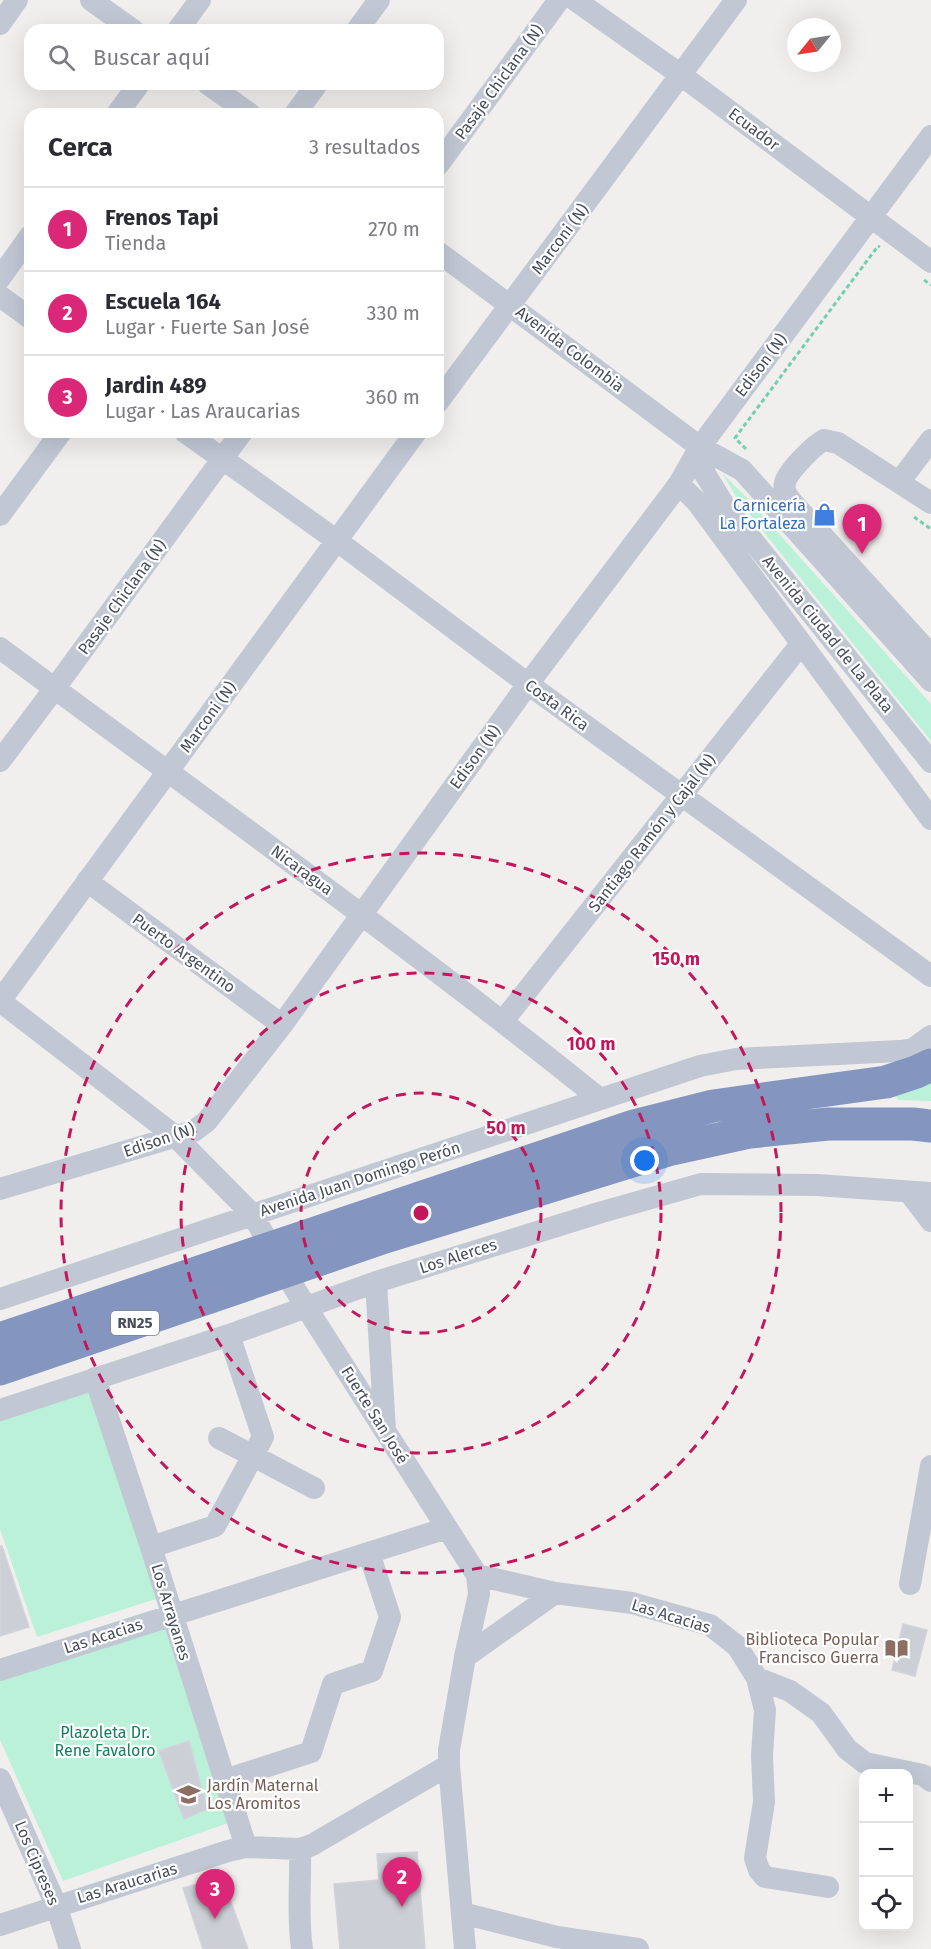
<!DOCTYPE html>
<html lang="es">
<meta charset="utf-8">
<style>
body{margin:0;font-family:"Fira Sans",sans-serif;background:#f7f7f7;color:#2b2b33}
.controls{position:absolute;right:18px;bottom:18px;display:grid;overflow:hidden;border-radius:12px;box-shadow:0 6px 24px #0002}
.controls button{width:54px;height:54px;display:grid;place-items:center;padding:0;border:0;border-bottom:2px solid #e1e1e2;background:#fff;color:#2b2b33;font:30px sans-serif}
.compass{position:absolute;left:787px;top:18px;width:54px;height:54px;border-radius:50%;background:#fff;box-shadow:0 6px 24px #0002;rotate:240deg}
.you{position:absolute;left:645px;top:1161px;width:21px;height:21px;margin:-15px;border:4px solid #fff;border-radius:50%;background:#1a73e8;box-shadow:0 0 0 9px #1a73e833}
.badge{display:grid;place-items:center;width:39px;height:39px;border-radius:50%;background:#db2777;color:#fff;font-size:20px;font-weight:700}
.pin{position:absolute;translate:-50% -50px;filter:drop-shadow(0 2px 3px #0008)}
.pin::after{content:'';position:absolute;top:32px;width:21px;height:18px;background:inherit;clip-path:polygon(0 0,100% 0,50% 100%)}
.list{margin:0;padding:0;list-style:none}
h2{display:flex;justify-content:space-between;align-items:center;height:78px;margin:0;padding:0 24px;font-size:26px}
h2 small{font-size:20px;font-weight:400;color:#7c7c81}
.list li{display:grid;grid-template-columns:39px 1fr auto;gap:18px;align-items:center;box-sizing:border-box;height:84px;padding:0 24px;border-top:2px solid #e1e1e2}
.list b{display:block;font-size:22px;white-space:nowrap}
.list p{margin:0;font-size:20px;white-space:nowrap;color:#7c7c81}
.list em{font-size:20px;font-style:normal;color:#7c7c81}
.icon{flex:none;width:33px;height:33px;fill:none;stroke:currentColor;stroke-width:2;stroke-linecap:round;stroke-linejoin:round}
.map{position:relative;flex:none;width:931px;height:1949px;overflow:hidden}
.search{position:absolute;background:#fff;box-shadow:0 6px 24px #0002;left:24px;top:24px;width:420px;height:66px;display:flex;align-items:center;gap:15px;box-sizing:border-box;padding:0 21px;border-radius:18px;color:#7c7c81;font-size:22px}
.panel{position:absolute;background:#fff;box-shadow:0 6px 24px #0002;left:24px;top:108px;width:420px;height:330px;border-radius:18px}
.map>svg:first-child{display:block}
.green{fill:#bbf0d9}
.building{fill:#cdcfd6;stroke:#d2d3da;stroke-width:1.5}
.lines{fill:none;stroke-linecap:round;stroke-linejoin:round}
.path{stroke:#72cfb2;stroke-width:3;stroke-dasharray:4.5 3;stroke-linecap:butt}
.minor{stroke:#c1c8d4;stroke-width:22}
.highway{stroke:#8496bf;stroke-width:33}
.ring{fill:none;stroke:#c2185b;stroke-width:3;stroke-dasharray:10 8}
.labels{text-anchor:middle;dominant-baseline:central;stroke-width:4.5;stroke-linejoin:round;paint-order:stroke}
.shield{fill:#fff;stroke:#7e838d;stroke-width:1.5}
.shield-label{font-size:15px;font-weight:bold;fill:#464e5c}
.street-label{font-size:16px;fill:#464e5c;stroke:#fff}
.shop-label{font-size:16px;fill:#366cbe;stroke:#fff;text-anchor:end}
.education-label{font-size:16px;fill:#785e54;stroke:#fff;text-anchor:end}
.park-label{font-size:16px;fill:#14805d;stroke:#fff}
.centre{fill:#c2185b;stroke:#fff;stroke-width:3}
.ring-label{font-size:18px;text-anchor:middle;font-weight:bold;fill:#c2185b;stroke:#fff;stroke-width:4.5;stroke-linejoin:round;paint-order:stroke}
</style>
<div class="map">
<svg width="931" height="1949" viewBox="0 0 931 1949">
<rect width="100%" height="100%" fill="#f1efee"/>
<!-- green -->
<path class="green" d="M722 473 748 499 931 704V741L738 500Z
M931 1081V1101L899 1100 891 1091Z
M92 1390 159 1598 37 1637 0 1529V1421Z
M165 1620 231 1822 63 1881 0 1740V1676Z"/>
<!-- building -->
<path class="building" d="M0 1546H2L29 1627 0 1636Z
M903 1624 927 1630 915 1676 892 1670Z
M189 1741 207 1809 184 1819 159 1751Z
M417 1852 425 1949H340L334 1884 379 1880 377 1854Z
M222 1877 248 1949H203L183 1888Z"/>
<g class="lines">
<!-- path -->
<path class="path" d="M924 280 931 285
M746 449 735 438 878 246 880 247
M914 517 931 529"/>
<!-- minor -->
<path class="minor" d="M91 0 133 30
M575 0 681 75 931 262
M0 24 17 0
M178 30 200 0
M357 30 379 0
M208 84 250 114
M117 114 139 84
M295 114 317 84
M438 165 559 0
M438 252 700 447 742 470 931 681
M0 278 30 236
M0 296 30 318
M438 402 736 0
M185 432 336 540 528 684 931 976
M416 432 0 1001 175 1136 253 1215 278 1261 306 1307 477 1575 479 1594 465 1657 449 1750V1765L465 1949
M700 447 705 474 724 505 931 762
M900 481 931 440
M679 484 697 502 931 819
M931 503 838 443 824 440C814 445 787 472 785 483 783 491 787 495 791 501L931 655
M0 515 61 432
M0 648C201 797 405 942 600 1099
M0 761 55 688 242 432
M87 881 282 1025
M503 1021 801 644
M0 1189 194 1131 207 1121 282 1025 528 684 679 484 700 447 931 136
M909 1192 931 1221
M376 1282 385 1430
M0 1299 700 1066 736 1059 900 1051 913 1049 931 1036
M95 1378 151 1547 246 1847
M0 1410 229 1335 376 1282 602 1212 701 1184 817 1185 931 1193
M219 1438 314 1488
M151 1547 215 1526 263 1437 229 1335
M477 1575 555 1593 632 1603 710 1625 737 1646 757 1678 765 1710 762 1755 764 1802 755 1858 759 1870 765 1877 828 1887
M910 1584 931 1466
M465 1657 555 1593
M0 1670 447 1528
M757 1678 790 1691 821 1713 847 1749 865 1763 923 1775 931 1781
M0 1779 56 1905 70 1949
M225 1780 311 1752 333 1684 372 1671 390 1617 369 1553
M300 1849C301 1882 297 1916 302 1949
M462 1913 557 1937 638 1949
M0 1925 228 1851 246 1847 300 1849 312 1845 449 1765"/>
<!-- highway -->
<path class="highway" d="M0 1339 634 1126 713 1106 886 1082 916 1072 931 1065
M0 1369 385 1237 668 1150 750 1132 828 1124H913L931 1126"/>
</g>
<!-- distance rings -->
<g class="ring">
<circle cx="421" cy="1213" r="120"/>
<circle cx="421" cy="1213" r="240"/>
<circle cx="421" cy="1213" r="360"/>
</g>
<!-- icons -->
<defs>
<symbol id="shop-bare" viewBox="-9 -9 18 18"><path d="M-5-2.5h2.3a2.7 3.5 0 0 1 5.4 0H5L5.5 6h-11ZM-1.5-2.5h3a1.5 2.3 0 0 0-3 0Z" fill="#3f7fe0" stroke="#fff" stroke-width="2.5" paint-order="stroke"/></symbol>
<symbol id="library-bare" viewBox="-9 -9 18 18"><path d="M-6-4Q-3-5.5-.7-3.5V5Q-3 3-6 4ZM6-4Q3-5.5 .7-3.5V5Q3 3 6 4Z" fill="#8d6e63" stroke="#fff" stroke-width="2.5" paint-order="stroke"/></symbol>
<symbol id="school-bare" viewBox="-9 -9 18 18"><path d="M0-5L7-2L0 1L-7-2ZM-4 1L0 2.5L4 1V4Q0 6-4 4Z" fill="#8d6e63" stroke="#fff" stroke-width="2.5" paint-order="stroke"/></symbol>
</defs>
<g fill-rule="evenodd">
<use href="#shop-bare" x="808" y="498" width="33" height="33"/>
<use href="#library-bare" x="880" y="1632" width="33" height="33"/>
<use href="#school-bare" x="172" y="1778" width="33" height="33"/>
</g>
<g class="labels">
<!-- shield labels -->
<rect class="shield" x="111" y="1311" width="48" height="24" rx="4.5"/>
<g class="shield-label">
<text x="135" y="1323">RN25</text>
</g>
<!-- street labels -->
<g class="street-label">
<text transform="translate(499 82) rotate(-54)">Pasaje Chiclana (N)</text>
<text transform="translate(754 129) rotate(37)">Ecuador</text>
<text transform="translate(560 239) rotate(-53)">Marconi (N)</text>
<text transform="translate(570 349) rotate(37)">Avenida Colombia</text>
<text transform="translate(761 365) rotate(-53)">Edison (N)</text>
<text transform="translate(122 597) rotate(-54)">Pasaje Chiclana (N)</text>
<text transform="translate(828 634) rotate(51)">Avenida Ciudad de La Plata</text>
<text transform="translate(557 705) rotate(36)">Costa Rica</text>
<text transform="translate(208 717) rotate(-54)">Marconi (N)</text>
<text transform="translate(475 757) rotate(-54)">Edison (N)</text>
<text transform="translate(652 833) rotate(-52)">Santiago Ramón y Cajal (N)</text>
<text transform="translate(302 870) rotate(36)">Nicaragua</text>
<text transform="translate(184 953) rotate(36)">Puerto Argentino</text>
<text transform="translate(159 1140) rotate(-19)">Edison (N)</text>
<text transform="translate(360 1179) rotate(-18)">Avenida Juan Domingo Perón</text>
<text transform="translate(458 1256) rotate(-18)">Los Alerces</text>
<text transform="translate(375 1415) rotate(58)">Fuerte San José</text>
<text transform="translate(171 1612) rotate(73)">Los Arrayanes</text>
<text transform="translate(671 1616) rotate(17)">Las Acacias</text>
<text transform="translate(103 1636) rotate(-18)">Las Acacias</text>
<text transform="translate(37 1863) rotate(67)">Los Cipreses</text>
<text transform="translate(127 1883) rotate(-17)">Las Araucarias</text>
</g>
<!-- shop labels -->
<g class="shop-label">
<text x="806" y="505">Carnicería<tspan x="806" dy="18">La Fortaleza</tspan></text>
</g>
<!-- education labels -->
<g class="education-label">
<text x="879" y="1639">Biblioteca Popular<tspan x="879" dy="18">Francisco Guerra</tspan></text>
<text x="207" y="1785" text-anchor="start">Jardín Maternal<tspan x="207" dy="18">Los Aromitos</tspan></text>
</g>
<!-- park labels -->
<g class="park-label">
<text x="105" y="1732">Plazoleta Dr.<tspan x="105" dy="18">Rene Favaloro</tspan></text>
</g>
</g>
<circle cx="421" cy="1213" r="9" class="centre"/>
<g class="ring-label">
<text x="676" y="965">150 m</text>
<text x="591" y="1050">100 m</text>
<text x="506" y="1134">50 m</text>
</g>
</svg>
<div class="controls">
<button>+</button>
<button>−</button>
<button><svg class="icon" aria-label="locate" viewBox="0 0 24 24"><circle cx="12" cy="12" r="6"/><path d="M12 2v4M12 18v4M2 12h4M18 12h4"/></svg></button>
</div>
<svg class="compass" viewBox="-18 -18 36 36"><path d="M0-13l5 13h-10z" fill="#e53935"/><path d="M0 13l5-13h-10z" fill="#7c7c81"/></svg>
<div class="you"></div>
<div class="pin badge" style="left:862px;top:554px">1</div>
<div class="pin badge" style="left:402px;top:1907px">2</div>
<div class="pin badge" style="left:215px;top:1919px">3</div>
<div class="search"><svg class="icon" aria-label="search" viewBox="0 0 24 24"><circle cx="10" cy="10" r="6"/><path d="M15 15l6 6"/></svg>Buscar aquí</div>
<section class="panel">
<h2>Cerca<small>3 resultados</small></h2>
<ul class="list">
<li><span class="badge">1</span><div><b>Frenos Tapi</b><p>Tienda</p></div><em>270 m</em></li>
<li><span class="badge">2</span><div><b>Escuela 164</b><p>Lugar · Fuerte San José</p></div><em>330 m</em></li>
<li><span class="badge">3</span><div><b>Jardin 489</b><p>Lugar · Las Araucarias</p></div><em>360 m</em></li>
</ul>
</section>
</div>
